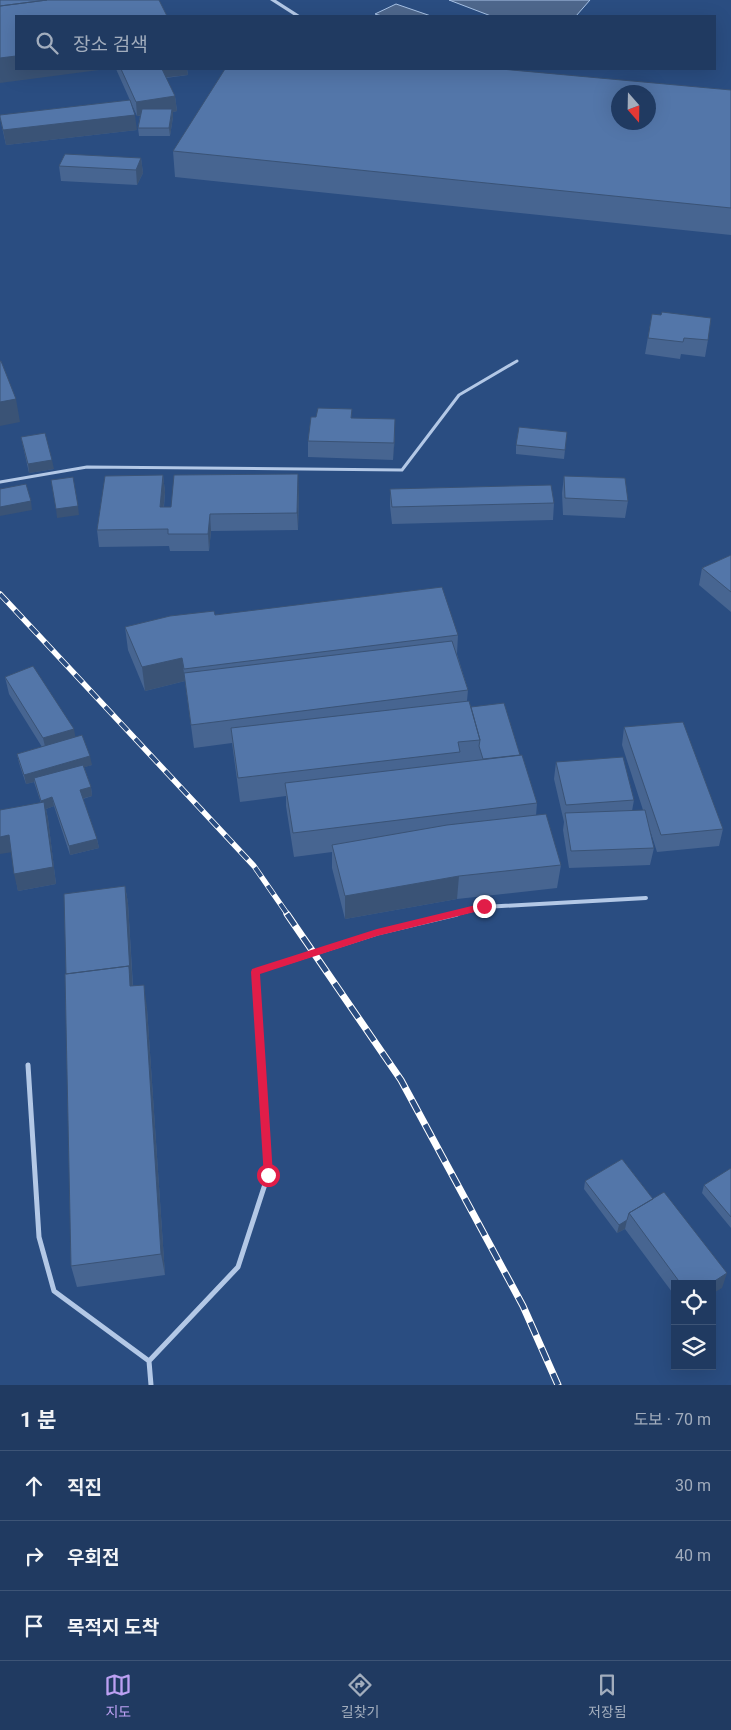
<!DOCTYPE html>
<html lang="ko">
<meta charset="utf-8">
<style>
body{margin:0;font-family:Roboto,"Noto Sans KR",sans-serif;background:#284167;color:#f1f3f6}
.controls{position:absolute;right:15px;bottom:15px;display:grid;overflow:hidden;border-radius:0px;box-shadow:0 5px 20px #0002}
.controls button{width:45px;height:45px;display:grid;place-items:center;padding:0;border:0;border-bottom:1px solid #3d5476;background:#203a61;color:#f1f3f6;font:25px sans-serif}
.compass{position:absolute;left:611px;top:85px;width:45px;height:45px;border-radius:50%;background:#203a61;box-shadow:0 5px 20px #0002;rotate:160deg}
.stop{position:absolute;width:15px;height:15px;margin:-11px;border:4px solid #e11d48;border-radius:50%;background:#fff}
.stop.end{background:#e11d48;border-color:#fff;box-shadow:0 1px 5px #0008}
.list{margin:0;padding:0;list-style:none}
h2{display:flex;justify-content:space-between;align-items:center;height:65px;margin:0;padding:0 20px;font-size:21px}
h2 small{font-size:16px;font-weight:400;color:#a2adbd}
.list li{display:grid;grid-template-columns:32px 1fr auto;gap:15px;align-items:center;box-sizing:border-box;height:70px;padding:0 20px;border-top:1px solid #3d5476}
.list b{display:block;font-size:19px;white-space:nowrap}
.list em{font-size:16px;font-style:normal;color:#a2adbd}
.icon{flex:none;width:28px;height:28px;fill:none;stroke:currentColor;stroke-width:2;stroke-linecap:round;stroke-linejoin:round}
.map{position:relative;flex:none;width:731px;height:1385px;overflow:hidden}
.search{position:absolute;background:#203a61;box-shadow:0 5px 20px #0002;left:15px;right:15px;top:15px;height:55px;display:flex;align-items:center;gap:12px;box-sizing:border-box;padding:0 18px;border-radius:0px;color:#a2adbd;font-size:19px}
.sheet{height:275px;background:#203a61}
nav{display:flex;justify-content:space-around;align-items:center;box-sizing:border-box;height:70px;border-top:1px solid #3d5476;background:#203a61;font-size:14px;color:#a2adbd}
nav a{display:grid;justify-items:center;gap:2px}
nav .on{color:#bca0f2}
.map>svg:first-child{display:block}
.water{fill:#4e678c;stroke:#a7c2e6}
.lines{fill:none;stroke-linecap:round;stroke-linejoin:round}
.service-far2{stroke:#b3c8e6;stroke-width:3}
.service-far1{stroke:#b3c8e6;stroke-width:4}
.service{stroke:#b3c8e6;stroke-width:5}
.tertiary{fill:#b3c8e6;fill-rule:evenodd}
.rail-far1-casing{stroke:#fff;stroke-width:5.5}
.rail-casing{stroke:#fff;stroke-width:7}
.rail-far1{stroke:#2a4d81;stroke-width:4;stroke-dasharray:11;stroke-linecap:butt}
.rail{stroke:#2a4d81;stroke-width:5;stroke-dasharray:14;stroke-linecap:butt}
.wall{fill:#476591}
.shaded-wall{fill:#3a5376}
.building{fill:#5376a9;stroke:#3a5376;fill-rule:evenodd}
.route{fill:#e11d48}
</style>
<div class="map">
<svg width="731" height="1385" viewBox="0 0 731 1385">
<rect width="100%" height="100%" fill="#2a4d81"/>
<!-- water -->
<path class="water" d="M449 0H590L576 16H491Z
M396 4 431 16H433H382L375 14Z"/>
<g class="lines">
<!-- service-far2 -->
<path class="service-far2" d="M0 482 87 467 402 470 459 395 517 361"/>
<!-- service-far1 -->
<path class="service-far1" d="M452 915 484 907 646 898"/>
<!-- service -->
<path class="service" d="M28 1065 39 1237 54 1291 149 1361
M151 1385 149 1361 238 1267 268 1175 255 972 377 933 457 914"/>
<!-- tertiary -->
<path class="tertiary" d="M270 0H276L301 16H295Z"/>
<defs>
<path id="rail-far1" d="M0 594 254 866 288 915"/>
<path id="rail" d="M287 914 401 1080 523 1306 558 1385"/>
</defs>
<!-- rail-far1 casing -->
<use href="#rail-far1" class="rail-far1-casing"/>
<!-- rail casing -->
<use href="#rail" class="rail-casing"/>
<!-- rail-far1 -->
<use href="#rail-far1" class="rail-far1"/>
<!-- rail -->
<use href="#rail" class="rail"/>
</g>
<!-- wall -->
<path class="wall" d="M116 69H187L188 75 166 78 175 96 177 111 173 112V117L170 136H139L138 128 140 116H137Z
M731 90V235L175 177 173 151Z
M0 118 137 130 6 145Z
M141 158 143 173 137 185 61 181 59 166Z
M652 314 708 340 705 357 681 354 680 359 645 354Z
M352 418 395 436 393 460 308 457V441Z
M567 432 564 459 516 454V445Z
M21 437 54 469 29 473Z
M163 475 165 492 164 507H171L299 491 298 530 211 531 209 551H170L169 546 99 547 97 530Z
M564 476 628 501 625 518 563 515 562 493Z
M390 489 554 503 553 520 392 524 390 506Z
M731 555V612L699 585 702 568Z
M215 615 458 635 457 654 468 690 467 701 471 707 520 755 537 803 536 816 561 865 557 888 457 899 345 919 332 868V852L294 857 286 806V796L240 802 232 743 194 748 185 681 145 691 128 650 125 627Z
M5 677 75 737 92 765 84 767 91 787 92 796 83 799 97 839 99 848 70 855 54 806 46 809 48 819 56 884 18 891 11 852 41 803 34 782 26 784 19 763 17 754 42 747 9 694Z
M624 727 723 829 719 846 657 852 649 827 654 848 650 865 569 868 563 830 564 822 554 779 556 762 634 800 632 811 643 810 622 745Z
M125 886 128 903 133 986 147 1008 165 1275 77 1287 71 1266 66 974Z
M622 1159 722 1288 712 1284H675V1296L625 1229 617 1233 584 1189 585 1181Z
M731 1169V1228L702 1193 704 1185Z"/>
<!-- shaded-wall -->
<path class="shaded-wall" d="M16 56V69H107L0 83V58Z
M160 69H187L188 75 160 78Z
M175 96 177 111 173 112V117L170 136 169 128 172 112 137 116 136 102Z
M135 115 137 130 6 145 3 130Z
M141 158 143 173 137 185 136 170Z
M16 399 20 422 0 426V402Z
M395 419V436L393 460 394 443Z
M52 460 54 469 29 473 28 464Z
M298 474 299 491 298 530 297 513Z
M163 475 165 492 162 524 160 507Z
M31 501 32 510 0 516V507Z
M78 506 79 515 57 518 56 509Z
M210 514 211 531 209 551 208 534Z
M182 658 185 681 145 691 142 667Z
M74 729 77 746 47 755 43 738Z
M90 756 92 765 35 782 34 778V782L26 784 24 775Z
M91 787 92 796 81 799 80 790Z
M52 797 54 806 46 809 48 819 56 884 18 891 14 874 43 810 41 801Z
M9 835 13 852 0 854V837Z
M97 839 99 848 70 855 69 846Z
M459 876 457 899 345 919V896Z
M125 886 128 903 134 1009 130 986Z
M144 985 147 1008 165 1275 161 1254Z
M627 1220 625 1229 617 1233 619 1225Z
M727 1273 722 1288 712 1294V1284H710Z"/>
<!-- building -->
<path class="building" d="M0 0H47L0 6Z
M47 0H159L167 16H16V56L0 58V6Z
M121 69H162L175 96 136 102Z
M225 69H501L731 90V208L173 151ZM618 92H648V122H618Z
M130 100 135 115 3 130 0 117V115Z
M142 109H172L169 128H138Z
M65 154 141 158 136 170 59 166Z
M662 312 711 318 708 340 684 338 683 342 648 338 652 314 661 315Z
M0 361H1L16 399 0 402Z
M318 408 352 409 351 418 395 419 394 443 308 441 311 417H316Z
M519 427 567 432 565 450 516 445Z
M45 433 52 460 28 464 21 437Z
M298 474 297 513 210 514 208 534H168V529L97 530 105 476 163 475 160 507H171L174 475Z
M564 476 625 478 628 501 565 498Z
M73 477 78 506 56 509 51 480Z
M26 484 31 501 0 507V489Z
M551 485 554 503 392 507 390 489Z
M731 555V592L702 568Z
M442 587 458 635 184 669 182 658 142 667 125 627 170 616 214 611 215 615Z
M452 641 468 690 191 725 184 673Z
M33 666 74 729 43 738 5 677Z
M469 701 480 740 458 742 460 752 238 778 231 728Z
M504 703 520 755 483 759 479 746 480 740 471 707Z
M683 722 723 829 661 835 624 727Z
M82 735 90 756 24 775 17 754Z
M522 755 537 803 293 833 285 783Z
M623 757 634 800 566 805 556 762Z
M83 765 91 787 80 790 97 839 69 846 52 797 41 801 34 778Z
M44 802 53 867 14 874 9 835 0 837V810Z
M645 810 654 848 571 851 565 813Z
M546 814 561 865 459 876 345 896 332 845 447 825Z
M125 886 130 973 129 966 66 974 64 894Z
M129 966 130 986 144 985 161 1254 71 1266 65 974Z
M622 1159 653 1199 629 1213 627 1220 619 1225 585 1181Z
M731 1168V1217L704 1185Z
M664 1192 727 1273 710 1284H681L629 1213Z"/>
<!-- route -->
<path class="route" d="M484 903 487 904V909L377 936 260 974 273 1175 268 1180 264 1178 251 972 252 969 377 929Z"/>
</svg>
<div class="controls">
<button><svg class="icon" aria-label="locate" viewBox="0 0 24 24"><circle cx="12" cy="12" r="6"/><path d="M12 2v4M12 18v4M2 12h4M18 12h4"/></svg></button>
<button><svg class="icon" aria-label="layers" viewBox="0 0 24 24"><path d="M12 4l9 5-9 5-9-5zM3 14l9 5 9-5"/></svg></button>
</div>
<svg class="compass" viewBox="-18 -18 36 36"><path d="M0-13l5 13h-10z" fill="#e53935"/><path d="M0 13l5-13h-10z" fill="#a2adbd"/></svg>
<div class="stop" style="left:268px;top:1175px"></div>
<div class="stop end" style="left:484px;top:906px"></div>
<div class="search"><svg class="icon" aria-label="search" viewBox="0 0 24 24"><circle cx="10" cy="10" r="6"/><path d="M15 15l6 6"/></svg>장소 검색</div>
</div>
<section class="sheet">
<h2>1 분<small>도보 · 70 m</small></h2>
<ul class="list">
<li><svg class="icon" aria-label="ahead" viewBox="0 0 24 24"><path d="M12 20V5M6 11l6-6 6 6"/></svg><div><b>직진</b></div><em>30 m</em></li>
<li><svg class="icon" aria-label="right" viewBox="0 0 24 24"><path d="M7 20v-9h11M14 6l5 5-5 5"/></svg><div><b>우회전</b></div><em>40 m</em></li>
<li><svg class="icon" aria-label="arrive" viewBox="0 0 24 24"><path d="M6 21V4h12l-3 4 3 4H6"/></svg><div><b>목적지 도착</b></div></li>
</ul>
</section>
<nav>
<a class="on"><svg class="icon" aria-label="map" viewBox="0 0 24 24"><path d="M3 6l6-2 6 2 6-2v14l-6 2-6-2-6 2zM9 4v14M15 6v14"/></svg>지도</a>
<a><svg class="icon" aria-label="directions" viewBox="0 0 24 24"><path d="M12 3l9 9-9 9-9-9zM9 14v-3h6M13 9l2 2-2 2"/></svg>길찾기</a>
<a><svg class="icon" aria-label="saved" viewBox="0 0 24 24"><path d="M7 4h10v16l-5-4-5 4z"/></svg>저장됨</a>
</nav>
